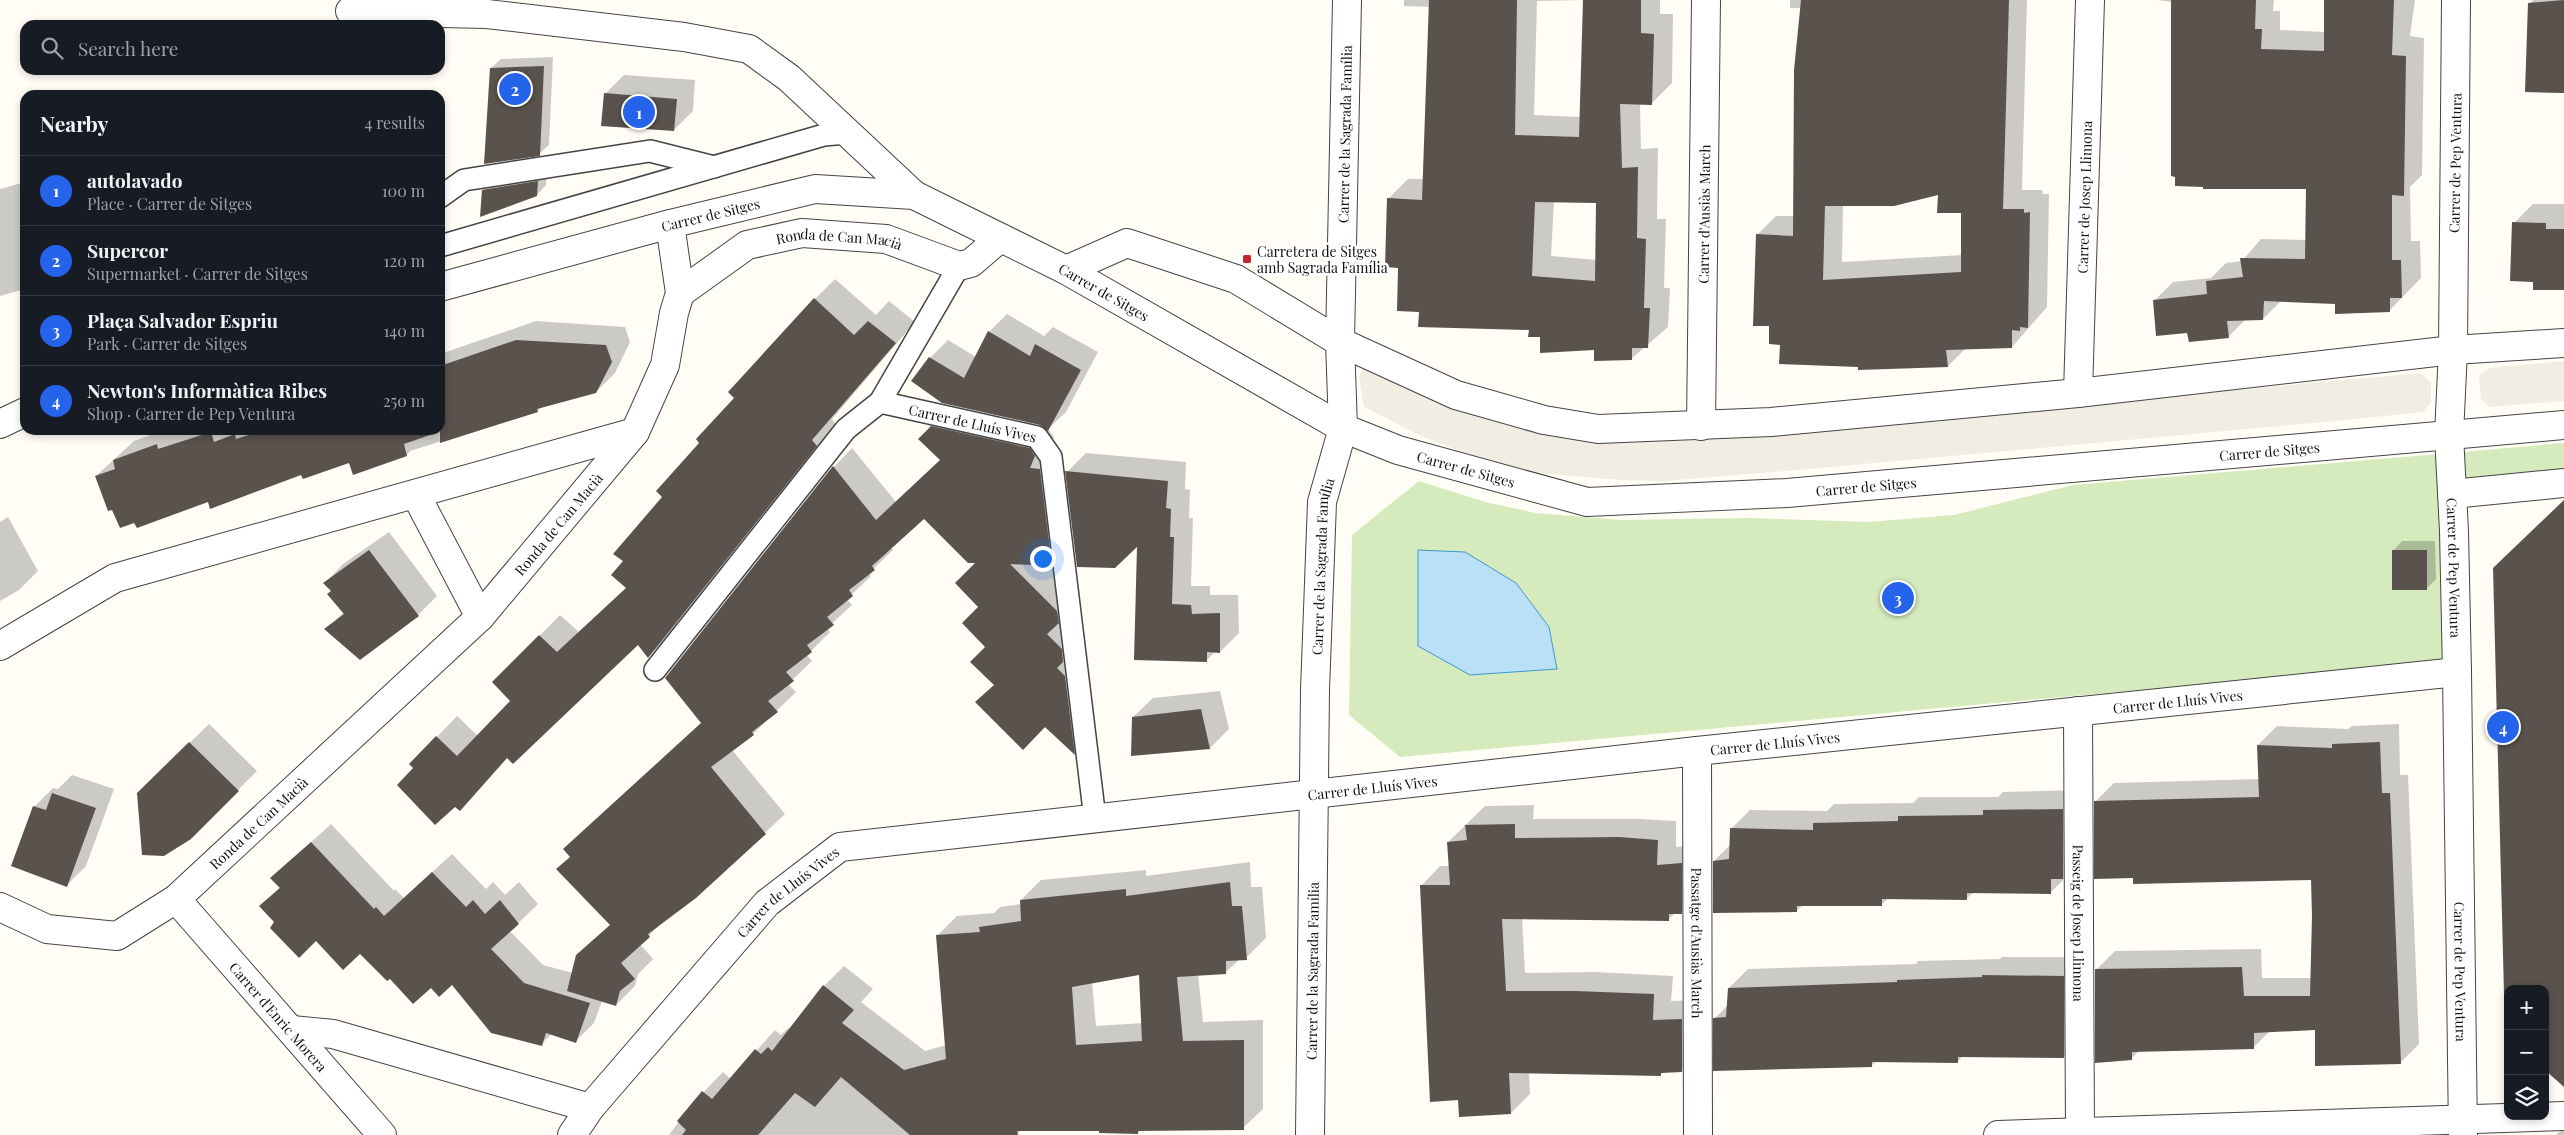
<!DOCTYPE html>
<meta charset="utf-8">
<style>
body{margin:0;font-family:"Playfair Display",serif;background:#242831;color:#f1f3f6}
.controls{position:absolute;right:15px;bottom:15px;display:grid;overflow:hidden;border-radius:10px;box-shadow:0 2px 8px #0003}
.controls button{width:45px;height:45px;display:grid;place-items:center;padding:0;border:0;border-bottom:1px solid #363941;background:#171b24;color:#f1f3f6;font:25px sans-serif}
.you{position:absolute;left:1042px;top:558px;width:18px;height:18px;margin:-12px;border:4px solid #fff;border-radius:50%;background:#1a73e8;box-shadow:0 0 0 8px #1a73e833}
.badge{display:grid;place-items:center;width:32px;height:32px;border-radius:50%;background:#2563eb;color:#fff;font-size:16px;font-weight:700}
.pin{position:absolute;translate:-50% -50%;border:2px solid #fff;box-shadow:0 1px 5px #0006}
.list{margin:0;padding:0;list-style:none}
h2{display:flex;justify-content:space-between;align-items:center;height:65px;margin:0;padding:0 20px;font-size:21px}
h2 small{font-size:16px;font-weight:400;color:#9ea1a6}
.list li{display:grid;grid-template-columns:32px 1fr auto;gap:15px;align-items:center;box-sizing:border-box;height:70px;padding:0 20px;border-top:1px solid #363941}
.list b{display:block;font-size:19px;white-space:nowrap}
.list p{margin:0;font-size:16px;white-space:nowrap;color:#9ea1a6}
.list em{font-size:16px;font-style:normal;color:#9ea1a6}
.icon{flex:none;width:28px;height:28px;fill:none;stroke:currentColor;stroke-width:2;stroke-linecap:round;stroke-linejoin:round}
.map{position:relative;flex:none;width:2564px;height:1135px;overflow:hidden}
.search{position:absolute;background:#171b24;box-shadow:0 2px 8px #0003;left:20px;top:20px;width:425px;height:55px;display:flex;align-items:center;gap:12px;box-sizing:border-box;padding:0 18px;border-radius:15px;color:#9ea1a6;font-size:19px}
.panel{position:absolute;background:#171b24;box-shadow:0 2px 8px #0003;left:20px;top:90px;width:425px;height:345px;border-radius:15px}
.map>svg:first-child{display:block}
.green{fill:#d5ebbd}
.plaza{fill:#f1ede2}
.water{fill:#b9e0f7;stroke:#3f96cf}
.shadow{fill:#0003;fill-rule:evenodd}
.building{fill:#5a524d;fill-rule:evenodd}
.lines{fill:none;stroke-linecap:round;stroke-linejoin:round}
.service-casing{stroke:#444;stroke-width:24}
.pedestrian-casing{stroke:#444;stroke-width:30}
.minor-casing{stroke:#444;stroke-width:30}
.tertiary-casing{stroke:#444;stroke-width:30}
.service{stroke:#fff;stroke-width:21}
.pedestrian{stroke:#fff;stroke-width:28}
.minor{stroke:#fff;stroke-width:28}
.tertiary{stroke:#fff;stroke-width:28}
.poi-dot{fill:#c4262e;stroke:#fff;stroke-width:2}
.labels{text-anchor:middle;dominant-baseline:central;stroke-width:5;stroke-linejoin:round;paint-order:stroke}
.street-label{font-size:14px;fill:#111;stroke:#fff}
.poi-label{font-size:14px;fill:#111;stroke:#fff;text-anchor:start}
</style>
<div class="map">
<svg width="2564" height="1135" viewBox="0 0 2564 1135">
<rect width="100%" height="100%" fill="#fffdf5"/>
<!-- green -->
<path class="green" d="M2564 443V473L2464 483 2461 452Z
M2439 454 2447 662 1400 757 1349 715 1352 535 1419 481 1485 502 1536 513 1621 520 1749 518 1868 522 1954 515 2073 485Z"/>
<!-- plaza -->
<path class="plaza" d="M2564 361V401L2489 407 2481 399 2479 375 2490 368Z
M1369 367 1452 406 1515 426 1587 438 1624 440 1678 441 2420 373 2431 382V402L2423 412 2336 421 1775 472 1664 481 1620 480 1537 473 1475 457 1421 436 1364 407 1359 377 1363 369Z"/>
<!-- water -->
<path class="water" d="M1418 550 1465 552 1516 583 1549 627 1557 669 1470 675 1418 646Z"/>
<!-- shadow -->
<path class="shadow" d="M1404 0H1660V14H1673L1672 83 1651 104 1640 103 1641 149 1658 148 1657 219H1666L1664 288H1670L1668 327 1631 359 1541 336 1530 329 1420 310 1399 267 1388 199 1408 179H1424L1430 7 1404 6ZM1584 0 1580 117 1534 115 1537 1ZM1554 201 1597 202V260L1551 256Z
M1790 0H2027L2022 190H2042L2043 194H2049L2047 307 2012 347 1966 348 1948 366H1859L1782 344 1770 325 1757 235 1776 216H1794L1801 8H1790ZM1939 193 1963 212V255L1842 262 1843 205Z
M2158 0H2274L2273 11H2280V30L2325 32V0H2415L2410 36 2424 38 2422 175 2410 187 2411 241H2420L2421 278 2389 311 2336 303 2281 301 2263 319H2246L2229 336 2188 332 2154 301 2173 282 2211 278 2226 263 2242 261 2261 239 2306 240 2307 187 2172 2Z
M2533 0H2564V92L2530 3Z
M553 57 549 145 539 154 491 68 501 59Z
M624 75 695 80 693 111 674 130 605 94Z
M547 172 546 185 537 195 483 190 493 181Z
M25 182V289L0 296V189Z
M2533 204H2564V289L2534 281 2514 223Z
M835 279 876 315 889 301 915 322 832 419 836 425 669 636 649 656 638 643 508 757 460 810 411 764 457 716 478 736 512 701 494 682 560 615 579 632 627 587 624 561 664 497 736 398 815 299Z
M1007 314 1044 336 1053 327 1098 352 1066 412 1048 429 1054 437 1048 449 1070 546 1051 565 1048 564 1076 592 1093 734 1075 753 995 685 979 607 977 562 924 517 891 547 893 550 869 573 871 576 847 599 852 605 827 628 830 632 807 655 812 661 788 684 796 692 753 734 732 750 785 814 696 897 665 920 640 944 653 959 638 974 635 986 616 1005 602 1001 594 1023 575 1042 552 1034 541 1044 452 983 431 986 390 978 360 952 316 940 276 922 260 906 280 887 272 878 331 824 394 891 395 889 404 898 452 854 486 889 493 882 505 895 519 882 538 904 510 931 543 965 573 973 577 956 611 924 702 722 834 467 852 448 896 502 941 460 920 439 952 408 1048 429 930 358 948 340 976 357 989 332Z
M536 321 625 327 630 342 615 373 596 392 542 406 538 411 410 451 407 455 354 473 350 461 208 501 96 476 134 441 164 430H440V354Z
M1086 453 1186 462 1185 489 1190 490 1189 518H1193L1191 586H1210V595H1238L1239 633 1220 652 1216 651 1206 661 1135 658 1138 544 1067 472Z
M8 517 38 571 19 590 0 601V522Z
M389 532 437 596 418 615 326 629 344 612 332 590 325 583 343 564Z
M2402 541H2435L2436 579 2426 589 2393 551Z
M1220 691 1229 729 1210 748 1132 755 1133 717 1153 698Z
M209 724 257 771 190 838 158 774Z
M2399 724 2400 775H2408L2419 1044 2400 1063 2317 1029 2270 1031 2253 1048 2139 1051 2131 1059 2096 970 2115 951 2261 949 2262 978H2312V879L2135 877 2095 802 2114 783 2260 779 2258 745 2277 726 2348 729 2352 726Z
M72 775 114 789 86 866 67 885 34 807 53 788 58 789Z
M2081 790 2069 874 2050 893 1974 892 1966 899 1889 898 1882 904 1803 905 1796 911 1714 861 1730 845 1731 829 1750 810 1827 811 1834 804 1913 803 1919 797H1998L2003 792Z
M1534 805 1533 819H1639L1676 821V847L1700 845V893L1681 912 1675 913 1669 919 1522 918 1525 973 1594 972 1673 976 1671 1001 1701 1000V1052L1682 1071H1664L1660 1075 1529 1072 1530 1094 1511 1113 1459 1099 1421 886 1440 866H1450L1448 842 1485 806Z
M1250 862 1251 887H1262L1266 938 1246 958 1240 959 1226 972 1198 974 1203 1022 1263 1020V1109L1243 1128 1141 1130 1138 1133 1100 1130 1022 1129 1017 1135H669L692 1104 723 1072 731 1079 775 1030 781 1035 788 1028 790 1029 824 986 844 966 873 989 861 1002 925 1051 946 1045 937 936 957 916 994 913 1000 907 1021 904V900L1041 880 1146 870V876ZM1141 973 1143 1023 1096 1026 1092 982Z
M2002 957H2082L2083 1038 2064 1057 1963 1056 1958 1061H1877L1871 1066 1715 1018 1728 1005 1729 988 1748 969 1916 964 1918 961 2000 959Z
M2564 1127V1135H2556Z"/>
<!-- building -->
<path class="building" d="M1429 0H1517L1515 135 1579 137 1583 0H1641V33L1654 34 1652 105 1620 104 1622 168 1638 167 1637 238 1646 239 1644 308H1650L1648 348H1632V360L1594 361V350L1540 353V337H1528L1529 330 1418 327 1419 312 1397 311 1398 268 1385 267 1387 198 1422 200ZM1535 202 1596 203 1595 281 1532 276Z
M1801 0H2009L2003 209H2024V213L2030 212 2028 328 2020 327V331L2012 330V348L1946 350 1948 367 1858 370V367L1779 364 1780 345 1769 344V326H1753L1756 234 1793 236 1794 70ZM1938 195 1937 213H1961V272L1823 280 1825 206H1894Z
M2171 0H2256L2255 29H2262L2261 49 2324 51V0H2394L2392 55 2406 56 2404 196 2392 195V260H2401L2402 298H2390V312L2335 314V304L2264 301 2263 320 2227 321 2229 338 2189 342 2187 333 2156 336 2153 300 2207 294 2206 281 2243 277 2240 258 2305 259 2306 189H2203V187L2175 186V177L2171 176Z
M2564 0V93L2525 92 2528 3Z
M544 66 540 156 484 164 490 68Z
M604 93 677 99 674 131 601 126Z
M538 181 537 196 480 217 482 190Z
M2512 222 2546 223V229H2564V290H2533V282L2510 281Z
M814 298 854 335 868 321 896 343 812 440 817 446 648 658 638 645 513 764 507 758 460 811 455 807 435 825 397 785 413 768 409 764 436 736 457 756 510 701 492 682 539 635 557 652 626 588 611 575 623 561 613 554 662 497 656 491 699 443 696 439 734 398 728 392Z
M988 331 1030 356 1035 344 1081 370 1048 431 1040 425 942 403 911 381 929 357 964 378Z
M516 340 606 345 612 362 596 393 537 409 538 412 440 443V366Z
M931 426 1030 448 1035 456 1030 468 1040 469 1052 566 1010 564 1057 611 1059 623 1047 634 1062 649 1063 662 1057 668 1065 676 1075 755 1045 727 1023 750 975 702 994 685 970 662 985 647 962 623 978 607 955 583 975 563H968L924 519 872 566 875 570 849 590 853 596 827 617 834 625 807 645 812 652 786 672 794 681 768 701 778 712 752 732 754 735 711 767 766 834 696 898 648 934 650 937 621 963 635 979 620 991 616 1006 567 991 576 955 610 925 556 869 570 857 563 849 701 723 665 678 833 466 876 520 940 460 918 439Z
M265 430H429L430 435 404 444 407 456 353 475 349 463 303 479 301 475 210 509 208 502 137 528 134 523 120 528 112 510 108 511 95 476 115 469 113 460 157 444 158 449 211 432 214 442 235 434 236 439Z
M1065 471 1168 481 1166 508 1171 509 1170 537H1174L1172 604 1191 605 1192 614 1220 613V653L1207 652V662L1134 660 1137 547 1115 568 1077 567Z
M2564 500V1087L2545 1070V989H2508V1035L2505 1032 2493 568Z
M369 550 419 616 360 660 324 629 344 614 327 594 331 591 323 583Z
M2392 550H2427V590H2392Z
M1201 709 1210 749 1131 756 1132 717Z
M189 742 239 791 191 839 164 856 142 855 137 793Z
M2380 742 2382 793H2390L2401 1064 2315 1066V1030L2254 1033V1049L2132 1052V1060L2095 1063V969L2242 967 2244 996H2310L2312 916 2311 880 2133 884V878L2094 879V801L2259 797 2257 745 2332 748V744Z
M52 793 96 808 67 887 11 866 33 806 46 810Z
M2063 809V879H2051V894L1967 893V900L1882 899V906H1797V912L1713 913V861L1729 859 1730 828 1813 830V823L1898 821V816L1983 815V810Z
M1515 824V838L1619 837 1658 840 1657 865 1682 863V914H1669V921L1502 919 1506 991H1575L1654 994 1653 1020 1682 1019V1072L1661 1073V1076L1509 1073 1511 1114 1459 1117 1458 1100 1430 1102 1420 885H1450L1447 842 1467 840 1465 825Z
M311 842 374 909 376 907 384 916 432 872 466 907 473 900 485 914 500 900 519 924 491 949 524 983 590 1003 576 1043 546 1033 542 1046 491 1033 452 985 439 997 431 988 413 1004 390 979 387 981 360 954 343 970 316 941 299 958 270 928 274 922 259 906 280 888 270 878Z
M1230 882 1232 906H1242L1247 960 1226 961V974L1177 977 1183 1041 1244 1040V1130L1138 1131V1134L1099 1133V1131H1017L1018 1135H910L841 1077 815 1107 795 1093 758 1135H682L686 1130 677 1121 702 1091 712 1099 755 1049 761 1054 768 1047 772 1051 823 985 854 1010 842 1023 904 1070 946 1059 936 935 980 932 979 927 1021 921 1020 900 1126 889V896ZM1139 975 1142 1041 1076 1045 1072 987Z
M1982 975 2064 976V1058L1958 1057V1063L1872 1062V1067L1713 1071V1018L1726 1017 1728 988 1897 982V980L1982 977Z"/>
<g class="lines">
<defs>
<g id="service">
<path d="M440 197 464 180 650 151 714 167"/>
<path d="M440 246 824 135 846 133"/>
<path id="s1" d="M880 402 1037 437 1051 457 1095 819"/>
<path d="M655 670 846 429 880 402 959 266"/>
</g>
<g id="pedestrian">
<path id="s2" d="M2078 711 2080 1135"/>
<path id="s3" d="M1697 751 1698 1135"/>
</g>
<g id="minor">
<path id="s4" d="M2456 0 2453 350 2449 435 2454 531 2457 672 2463 1135"/>
<path d="M350 11 487 14 684 37 749 49 789 78 914 195"/>
<path id="s5" d="M680 293 747 245 802 233 886 239 959 266 971 263 1000 238"/>
<path id="s6" d="M2078 393 2090 0"/>
<path id="s7" d="M1701 426 1706 0"/>
<path d="M2452 494 2564 483"/>
<path d="M416 495 480 617"/>
<path d="M0 646 115 578 635 432"/>
<path id="s8" d="M176 899 382 1135"/>
<path id="s9" d="M0 907 47 929 117 936 176 899 480 617 635 432 665 365 674 313 680 293 670 224"/>
<path d="M292 1030 333 1034 590 1108"/>
<path id="s10" d="M572 1135 590 1108 767 903 840 847 1697 751 2457 672"/>
<path id="s11" d="M1310 1135 1315 690 1322 502 1343 428 1340 342"/>
<path d="M1998 1135 2564 1116"/>
</g>
<g id="tertiary">
<path d="M1066 270 1127 243 1236 279 1340 342 1456 395 1544 420 1598 429 1771 422 2078 393 2453 350 2564 343"/>
<path id="s12" d="M440 287 670 224 815 189 914 195 1066 270 1343 428 1398 450 1587 502 1787 493 2564 425"/>
<path id="s13" d="M1340 342 1347 0"/>
<path d="M0 424 25 412"/>
</g>
</defs>
<!-- service casing -->
<use href="#service" class="service-casing"/>
<!-- pedestrian casing -->
<use href="#pedestrian" class="pedestrian-casing"/>
<!-- minor casing -->
<use href="#minor" class="minor-casing"/>
<!-- tertiary casing -->
<use href="#tertiary" class="tertiary-casing"/>
<!-- service -->
<use href="#service" class="service"/>
<!-- pedestrian -->
<use href="#pedestrian" class="pedestrian"/>
<!-- minor -->
<use href="#minor" class="minor"/>
<!-- tertiary -->
<use href="#tertiary" class="tertiary"/>
</g>
<!-- markers -->
<rect class="poi-dot" x="1242" y="254" width="10" height="10" rx="2.5"/>
<g class="labels">
<!-- street labels -->
<g class="street-label">
<text stroke="none"><textPath href="#s13" startOffset="208">Carrer de la Sagrada Família</textPath></text>
<text transform="translate(2455 163) rotate(-89)">Carrer de Pep Ventura</text>
<text stroke="none"><textPath href="#s6" startOffset="196">Carrer de Josep Llimona</textPath></text>
<text stroke="none"><textPath href="#s7" startOffset="212">Carrer d'Ausiàs March</textPath></text>
<text stroke="none"><textPath href="#s12" startOffset="280">Carrer de Sitges</textPath></text>
<text stroke="none"><textPath href="#s5" startOffset="176">Ronda de Can Macià</textPath></text>
<text stroke="none"><textPath href="#s12" startOffset="700">Carrer de Sitges</textPath></text>
<text stroke="none"><textPath href="#s1" startOffset="95">Carrer de Lluís Vives</textPath></text>
<text stroke="none"><textPath href="#s12" startOffset="1915">Carrer de Sitges</textPath></text>
<text stroke="none"><textPath href="#s12" startOffset="1105">Carrer de Sitges</textPath></text>
<text stroke="none"><textPath href="#s12" startOffset="1510">Carrer de Sitges</textPath></text>
<text stroke="none"><textPath href="#s9" startOffset="728">Ronda de Can Macià</textPath></text>
<text stroke="none"><textPath href="#s11" startOffset="569">Carrer de la Sagrada Família</textPath></text>
<text stroke="none"><textPath href="#s4" startOffset="568">Carrer de Pep Ventura</textPath></text>
<text stroke="none"><textPath href="#s10" startOffset="1741">Carrer de Lluís Vives</textPath></text>
<text stroke="none"><textPath href="#s10" startOffset="1336">Carrer de Lluís Vives</textPath></text>
<text stroke="none"><textPath href="#s10" startOffset="931">Carrer de Lluís Vives</textPath></text>
<text stroke="none"><textPath href="#s9" startOffset="304">Ronda de Can Macià</textPath></text>
<text stroke="none"><textPath href="#s10" startOffset="326">Carrer de Lluís Vives</textPath></text>
<text stroke="none"><textPath href="#s2" startOffset="212">Passeig de Josep Llimona</textPath></text>
<text stroke="none"><textPath href="#s3" startOffset="192">Passatge d'Ausiàs March</textPath></text>
<text stroke="none"><textPath href="#s11" startOffset="164">Carrer de la Sagrada Família</textPath></text>
<text stroke="none"><textPath href="#s4" startOffset="972">Carrer de Pep Ventura</textPath></text>
<text stroke="none"><textPath href="#s8" startOffset="156">Carrer d'Enric Morera</textPath></text>
</g>
<!-- poi labels -->
<g class="poi-label">
<text x="1257" y="251">Carretera de Sitges<tspan x="1257" dy="16">amb Sagrada Família</tspan></text>
</g>
</g>
</svg>
<div class="controls">
<button>+</button>
<button>−</button>
<button><svg class="icon" aria-label="layers" viewBox="0 0 24 24"><path d="M12 4l9 5-9 5-9-5zM3 14l9 5 9-5"/></svg></button>
</div>
<div class="you"></div>
<div class="pin badge" style="left:639px;top:112px">1</div>
<div class="pin badge" style="left:515px;top:89px">2</div>
<div class="pin badge" style="left:1898px;top:598px">3</div>
<div class="pin badge" style="left:2503px;top:727px">4</div>
<div class="search"><svg class="icon" aria-label="search" viewBox="0 0 24 24"><circle cx="10" cy="10" r="6"/><path d="M15 15l6 6"/></svg>Search here</div>
<section class="panel">
<h2>Nearby<small>4 results</small></h2>
<ul class="list">
<li><span class="badge">1</span><div><b>autolavado</b><p>Place · Carrer de Sitges</p></div><em>100 m</em></li>
<li><span class="badge">2</span><div><b>Supercor</b><p>Supermarket · Carrer de Sitges</p></div><em>120 m</em></li>
<li><span class="badge">3</span><div><b>Plaça Salvador Espriu</b><p>Park · Carrer de Sitges</p></div><em>140 m</em></li>
<li><span class="badge">4</span><div><b>Newton's Informàtica Ribes</b><p>Shop · Carrer de Pep Ventura</p></div><em>250 m</em></li>
</ul>
</section>
</div>
